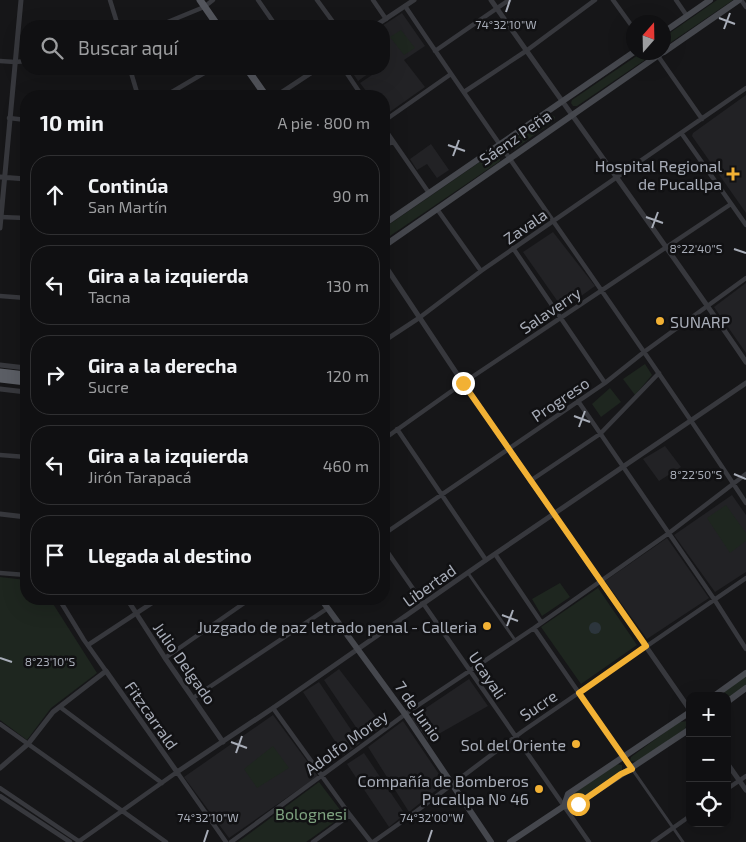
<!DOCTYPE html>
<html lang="es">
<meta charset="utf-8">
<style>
body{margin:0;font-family:"Exo 2",sans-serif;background:#19191b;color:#f1f3f6}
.controls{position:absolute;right:15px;bottom:15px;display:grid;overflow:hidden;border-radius:10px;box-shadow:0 5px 20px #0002}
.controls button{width:45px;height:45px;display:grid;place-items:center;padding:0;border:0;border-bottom:1px solid #303032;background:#101012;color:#f1f3f6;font:25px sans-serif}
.compass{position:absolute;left:626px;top:15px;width:45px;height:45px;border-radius:50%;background:#101012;box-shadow:0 5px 20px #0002;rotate:20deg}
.stop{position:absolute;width:15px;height:15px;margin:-11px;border:4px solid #f2b134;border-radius:50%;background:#fff}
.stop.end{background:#f2b134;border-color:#fff;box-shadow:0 1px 5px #0008}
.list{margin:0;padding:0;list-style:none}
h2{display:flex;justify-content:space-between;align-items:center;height:65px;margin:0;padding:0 20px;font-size:21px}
h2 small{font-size:16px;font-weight:400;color:#9c9d9f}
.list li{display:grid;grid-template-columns:32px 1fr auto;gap:15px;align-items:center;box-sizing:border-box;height:80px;margin:0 10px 10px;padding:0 10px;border:1px solid #303032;border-radius:20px}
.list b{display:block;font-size:19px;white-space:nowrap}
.list p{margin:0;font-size:16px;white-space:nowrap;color:#9c9d9f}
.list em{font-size:16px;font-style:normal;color:#9c9d9f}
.icon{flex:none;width:28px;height:28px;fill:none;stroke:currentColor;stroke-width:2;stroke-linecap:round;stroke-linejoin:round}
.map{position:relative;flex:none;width:746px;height:842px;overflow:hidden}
.search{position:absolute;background:#101012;box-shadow:0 5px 20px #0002;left:20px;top:20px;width:370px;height:55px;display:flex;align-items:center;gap:12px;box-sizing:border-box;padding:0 18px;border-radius:20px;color:#9c9d9f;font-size:19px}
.panel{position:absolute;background:#101012;box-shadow:0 5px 20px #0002;left:20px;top:90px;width:370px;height:515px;border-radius:20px}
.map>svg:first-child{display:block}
.built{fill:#222225}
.green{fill:#1e261f}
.water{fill:#2c353c}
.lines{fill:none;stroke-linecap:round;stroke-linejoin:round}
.pedestrian{stroke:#37383d;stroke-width:3}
.minor{stroke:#37383d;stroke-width:4.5}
.tertiary{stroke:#37383d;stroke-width:5}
.secondary{stroke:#45474d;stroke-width:6}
.primary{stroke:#53555c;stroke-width:7}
.trunk{stroke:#5b5e65;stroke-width:7}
.route{stroke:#f2b134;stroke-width:6}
.ticks{fill:none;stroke:#a8adb8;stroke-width:2}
.poi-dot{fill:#f2b134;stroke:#111113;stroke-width:2}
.labels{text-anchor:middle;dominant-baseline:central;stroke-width:5;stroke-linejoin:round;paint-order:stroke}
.street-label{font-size:16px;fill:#a8adb8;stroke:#111113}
.poi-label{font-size:16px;fill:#a8adb8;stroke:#111113;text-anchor:end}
.park-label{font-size:16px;fill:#7fa381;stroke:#111113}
.ticks-label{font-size:12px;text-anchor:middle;fill:#a8adb8;stroke:#111113;stroke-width:5;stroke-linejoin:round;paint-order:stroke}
</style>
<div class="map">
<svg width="746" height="842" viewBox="0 0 746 842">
<rect width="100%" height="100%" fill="#161618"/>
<!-- built -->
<path class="built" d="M402 13 425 46 404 60 425 87 384 116V96H370L360 83 381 69H384V26H382Z
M350 69H375L358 81Z
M746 95V213L692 136 693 133Z
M431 144 449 170 437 178 427 164 417 170 410 159Z
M553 232 595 286 563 309 523 252Z
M746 283V353L714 307Z
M665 446 681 467 659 481 643 459Z
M732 495 746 515V572L715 592 674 535Z
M667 538 709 598 647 639 605 581Z
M339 669 383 726 364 739 324 680Z
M469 679 488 706 428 740 411 718Z
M319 682 360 743 344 755 303 692Z
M273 715 318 776 229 838 184 777Z
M403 721 445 783 409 812 368 747Z
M364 753 405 814 389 827 347 764Z"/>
<!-- green -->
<path class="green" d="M717 0H733L664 47V37Z
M401 30 415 48 404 55 390 37Z
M641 53H655L577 106H573L571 103 572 100Z
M551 114 555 117V120L515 149 509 148V142Z
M493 153H496L500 156V161L384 240V228Z
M645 364 652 375 635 395 623 379Z
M610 388 621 402 601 417 592 404Z
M726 505 746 533V541L730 553 707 518Z
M0 577 26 580V599H50L97 673 51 708 27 740 0 720Z
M560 583 570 597 542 616 532 599Z
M598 588 637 645 581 684 541 627Z
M744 677H746V686L727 700V696H718Z
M688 721 685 729 638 762 630 761 631 757 679 722Z
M273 746 289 768 257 788 244 769Z
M616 764 622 765V771L574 805 569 802V797Z
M319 782 344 815 306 842H238Z"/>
<!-- water -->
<path class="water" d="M589 628a6 6 0 1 1 12 0a6 6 0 1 1-12 0Z"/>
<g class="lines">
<!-- pedestrian -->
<path class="pedestrian" d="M468 573 515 640
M579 693 683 842"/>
<!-- minor -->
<path class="minor" d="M110 0 118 26
M258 0 276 26
M317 0 336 26
M373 0 386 19
M613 0 634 29
M676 0 687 16
M741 0 746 7
M405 6C517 173 636 335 746 503
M158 26 204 7 213 0
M435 51 509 0
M658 56 702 119
M0 61 15 62 26 61
M130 69 138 96
M306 69 309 74
M344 69 362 96
M464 92 526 51 595 0
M165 96 211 69
M9 118 26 120
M384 121 451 74
M384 128 429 193
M682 134 746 225
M384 147 393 141
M437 209 481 271
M0 217 26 218
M513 248 605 383
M0 296 26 298
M384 341 419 318 481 271 746 88
M578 401 714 599 746 649
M397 429 486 560
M384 439 463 383 731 204
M0 455 26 457
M530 481 600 434 659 373
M384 534 605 383 644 352 746 278
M384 547 589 842
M495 554 541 622
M0 573 26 575
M59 599 84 640 106 671
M534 628 579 693
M88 645 158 599
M165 658 250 599
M193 698 328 608
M60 707 162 783
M273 708 350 815 371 842
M0 724 166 842
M0 788 80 842
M727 789 746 776
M0 796 70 842
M78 842 177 772 226 842
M231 842 411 710 534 628 669 533 746 474
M313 842 350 815
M373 842 410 816 523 731 746 578
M653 842 690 816"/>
<!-- tertiary -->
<path class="tertiary" d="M491 0C575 121 663 240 746 362
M375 26 414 0
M276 96 317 69
M0 177 26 179
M0 228 21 0
M384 264 463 383 690 710
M0 365 26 368
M0 389 26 392
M0 514 26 517
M127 599 165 658 223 742
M727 763 746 790
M0 768 28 744 53 712 106 671 177 772 273 708 486 560 746 383"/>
<!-- secondary -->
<path class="secondary" d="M664 32 710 0
M664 52 739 0
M384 224 634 52
M384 246 663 52
M321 599 405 714 491 842
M714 696 746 673
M727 702 746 688
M564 806 568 794 690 712
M510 842 564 806 574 807 577 804 690 729"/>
<!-- primary -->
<path class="primary" d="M200 0 218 26
M247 69 266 96"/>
<!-- trunk -->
<path class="trunk" d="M0 372 26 375
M0 379 26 382"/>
</g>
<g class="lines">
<!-- route -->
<path class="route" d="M463 383 646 646 579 693 632 769 621 774 578 804"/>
</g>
<!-- ticks -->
<path class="ticks" d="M506 12 510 0M719 18 735 24M724 29 730 13M448 145 465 151M453 156 459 140M646 217 663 223M652 228 658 212M734 249 746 253M574 416 590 422M579 427 585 411M734 474 746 479M502 615 518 621M507 626 513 610M0 658 12 662M231 742 247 748M236 753 242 736M204 842 208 830M428 842 432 830"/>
<!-- markers -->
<g class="poi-dot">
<path d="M730.5 166.5h5v5h5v5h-5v5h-5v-5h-5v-5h5z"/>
<circle cx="660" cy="321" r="5"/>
<circle cx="487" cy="626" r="5"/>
<circle cx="576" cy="744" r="5"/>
<circle cx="539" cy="789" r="5"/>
</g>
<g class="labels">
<!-- street labels -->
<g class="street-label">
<text transform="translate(515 137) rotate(-35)">Sáenz Peña</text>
<text transform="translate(525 226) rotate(-35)">Zavala</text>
<text transform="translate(550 310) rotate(-34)">Salaverry</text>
<text transform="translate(560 399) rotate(-34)">Progreso</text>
<text transform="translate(429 585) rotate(-35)">Libertad</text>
<text transform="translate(185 663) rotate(55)">Julio Delgado</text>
<text transform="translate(488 675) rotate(56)">Ucayali</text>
<text transform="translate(538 705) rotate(-34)">Sucre</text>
<text transform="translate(419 711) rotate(55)">7 de Junio</text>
<text transform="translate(152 715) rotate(55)">Fitzcarrald</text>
<text transform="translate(346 742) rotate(-36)">Adolfo Morey</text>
</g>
<!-- poi labels -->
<g class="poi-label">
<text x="722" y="165">Hospital Regional<tspan x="722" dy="18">de Pucallpa</tspan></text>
<text x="670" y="321" text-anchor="start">SUNARP</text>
<text x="477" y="626">Juzgado de paz letrado penal - Calleria</text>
<text x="566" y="744">Sol del Oriente</text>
<text x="529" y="780">Compañía de Bomberos<tspan x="529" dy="18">Pucallpa Nº 46</tspan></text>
</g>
<!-- park labels -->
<g class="park-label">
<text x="311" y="813">Bolognesi</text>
</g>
</g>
<g class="ticks-label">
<text x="506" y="29">74°32'10"W</text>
<text x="696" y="253">8°22'40"S</text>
<text x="696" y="479">8°22'50"S</text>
<text x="50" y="666">8°23'10"S</text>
<text x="208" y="822">74°32'10"W</text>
<text x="432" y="822">74°32'00"W</text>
</g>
</svg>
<div class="controls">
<button>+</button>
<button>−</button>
<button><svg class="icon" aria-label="locate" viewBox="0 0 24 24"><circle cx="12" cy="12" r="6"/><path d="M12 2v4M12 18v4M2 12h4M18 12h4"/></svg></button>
</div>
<svg class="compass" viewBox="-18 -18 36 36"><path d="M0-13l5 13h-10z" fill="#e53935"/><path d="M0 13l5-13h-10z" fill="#9c9d9f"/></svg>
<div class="stop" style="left:578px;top:804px"></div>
<div class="stop end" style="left:463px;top:383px"></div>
<div class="search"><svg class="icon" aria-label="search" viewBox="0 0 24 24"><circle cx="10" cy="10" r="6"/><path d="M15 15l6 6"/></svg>Buscar aquí</div>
<section class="panel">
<h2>10 min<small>A pie · 800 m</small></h2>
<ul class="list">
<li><svg class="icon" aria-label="ahead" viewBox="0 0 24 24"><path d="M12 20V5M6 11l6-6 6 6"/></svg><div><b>Continúa</b><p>San Martín</p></div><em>90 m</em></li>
<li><svg class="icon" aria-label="left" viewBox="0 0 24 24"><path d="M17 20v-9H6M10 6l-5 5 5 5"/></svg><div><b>Gira a la izquierda</b><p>Tacna</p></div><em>130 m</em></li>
<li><svg class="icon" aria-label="right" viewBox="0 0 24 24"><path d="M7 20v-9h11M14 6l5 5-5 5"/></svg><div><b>Gira a la derecha</b><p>Sucre</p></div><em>120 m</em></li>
<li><svg class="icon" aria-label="left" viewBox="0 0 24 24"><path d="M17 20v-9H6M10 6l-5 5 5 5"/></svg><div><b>Gira a la izquierda</b><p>Jirón Tarapacá</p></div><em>460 m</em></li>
<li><svg class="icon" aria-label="arrive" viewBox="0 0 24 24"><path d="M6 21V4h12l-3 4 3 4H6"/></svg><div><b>Llegada al destino</b></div></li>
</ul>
</section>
</div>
